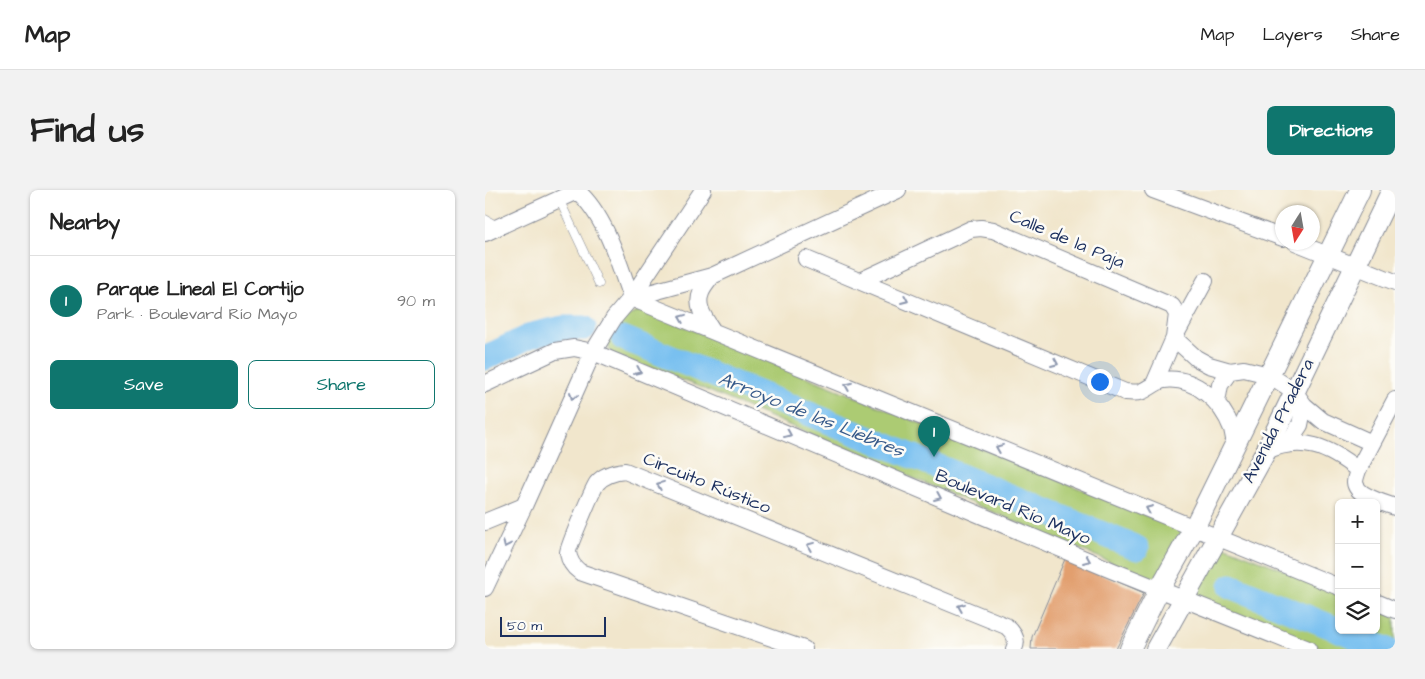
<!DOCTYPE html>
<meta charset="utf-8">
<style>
body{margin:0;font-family:"Architects Daughter",sans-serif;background:#f2f2f2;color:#222}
.controls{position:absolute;right:15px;bottom:15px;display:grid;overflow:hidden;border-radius:8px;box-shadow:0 1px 4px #0004}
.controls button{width:45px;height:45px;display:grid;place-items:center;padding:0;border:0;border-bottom:1px solid #e0e0e0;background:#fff;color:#222;font:25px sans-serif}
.compass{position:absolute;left:790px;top:15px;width:45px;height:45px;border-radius:50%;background:#fff;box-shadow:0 1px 4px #0004;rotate:191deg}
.scale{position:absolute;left:15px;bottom:12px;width:106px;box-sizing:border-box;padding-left:5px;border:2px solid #1b2f5e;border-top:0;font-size:14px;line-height:18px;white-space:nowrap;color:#1b2f5e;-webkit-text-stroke:4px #fdfcf7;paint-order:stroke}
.you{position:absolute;left:614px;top:191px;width:18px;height:18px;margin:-12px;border:4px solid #fff;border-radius:50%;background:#1a73e8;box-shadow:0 0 0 8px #1a73e833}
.badge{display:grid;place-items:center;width:32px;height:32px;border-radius:50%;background:#0f766e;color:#fff;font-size:16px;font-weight:700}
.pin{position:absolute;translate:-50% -41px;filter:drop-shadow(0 1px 2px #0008)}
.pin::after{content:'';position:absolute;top:26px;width:18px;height:15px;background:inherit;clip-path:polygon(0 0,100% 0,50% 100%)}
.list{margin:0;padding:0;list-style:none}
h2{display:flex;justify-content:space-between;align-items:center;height:65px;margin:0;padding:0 20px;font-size:21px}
h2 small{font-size:16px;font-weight:400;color:#767676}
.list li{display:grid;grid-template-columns:32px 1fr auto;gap:15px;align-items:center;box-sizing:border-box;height:90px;padding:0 20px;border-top:1px solid #e0e0e0}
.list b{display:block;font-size:19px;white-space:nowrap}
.list p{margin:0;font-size:16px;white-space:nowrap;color:#767676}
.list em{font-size:16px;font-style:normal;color:#767676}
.actions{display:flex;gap:10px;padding:15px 20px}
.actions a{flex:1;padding:11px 0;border:1px solid #0f766e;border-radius:8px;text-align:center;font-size:18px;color:#0f766e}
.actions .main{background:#0f766e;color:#fff}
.icon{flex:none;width:28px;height:28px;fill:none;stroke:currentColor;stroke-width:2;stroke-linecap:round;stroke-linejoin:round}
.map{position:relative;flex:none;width:910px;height:459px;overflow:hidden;border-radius:8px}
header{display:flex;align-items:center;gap:30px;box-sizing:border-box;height:70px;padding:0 25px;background:#fff;border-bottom:1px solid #e0e0e0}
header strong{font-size:24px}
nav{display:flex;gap:28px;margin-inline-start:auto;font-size:18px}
.intro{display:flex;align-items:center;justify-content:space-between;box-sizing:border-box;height:120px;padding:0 30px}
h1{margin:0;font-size:35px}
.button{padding:12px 22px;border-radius:8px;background:#0f766e;color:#fff;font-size:18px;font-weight:700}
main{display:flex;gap:30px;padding:0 30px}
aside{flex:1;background:#fff;border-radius:8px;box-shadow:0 1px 4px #0004}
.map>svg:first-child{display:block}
.green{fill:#accb73;stroke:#647d68}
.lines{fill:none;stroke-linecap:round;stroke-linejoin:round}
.river{stroke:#78c0f0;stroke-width:25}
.building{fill:#e29f6e}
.service-casing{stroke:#868a95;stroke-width:9}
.minor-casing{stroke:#868a95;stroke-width:18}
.tertiary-casing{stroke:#868a95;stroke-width:22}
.service{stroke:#fff;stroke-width:8}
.minor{stroke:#fff;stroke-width:16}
.tertiary{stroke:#fff;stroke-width:20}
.oneway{stroke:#8d97ae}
.labels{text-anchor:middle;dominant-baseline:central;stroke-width:5;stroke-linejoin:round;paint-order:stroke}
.street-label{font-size:18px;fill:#1b2f5e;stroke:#fdfcf7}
.water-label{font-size:19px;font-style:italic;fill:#375a8a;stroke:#fdfcf7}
</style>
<header>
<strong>Map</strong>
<nav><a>Map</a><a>Layers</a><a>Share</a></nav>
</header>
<div class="intro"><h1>Find us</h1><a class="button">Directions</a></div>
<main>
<aside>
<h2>Nearby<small></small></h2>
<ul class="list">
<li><span class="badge">1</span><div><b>Parque Lineal El Cortijo</b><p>Park · Boulevard Río Mayo</p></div><em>90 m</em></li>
</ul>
<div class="actions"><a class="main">Save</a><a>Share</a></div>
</aside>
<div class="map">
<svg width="910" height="459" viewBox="0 0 910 459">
<rect width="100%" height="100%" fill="#fdfcf7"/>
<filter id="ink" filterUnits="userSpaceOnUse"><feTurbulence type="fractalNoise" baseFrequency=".02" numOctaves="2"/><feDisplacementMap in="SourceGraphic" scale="10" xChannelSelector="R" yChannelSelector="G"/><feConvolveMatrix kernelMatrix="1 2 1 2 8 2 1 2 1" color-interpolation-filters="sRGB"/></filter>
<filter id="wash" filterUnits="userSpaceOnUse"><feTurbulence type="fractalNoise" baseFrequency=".0096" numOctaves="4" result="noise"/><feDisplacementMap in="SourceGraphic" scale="20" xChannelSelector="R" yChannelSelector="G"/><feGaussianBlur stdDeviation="1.12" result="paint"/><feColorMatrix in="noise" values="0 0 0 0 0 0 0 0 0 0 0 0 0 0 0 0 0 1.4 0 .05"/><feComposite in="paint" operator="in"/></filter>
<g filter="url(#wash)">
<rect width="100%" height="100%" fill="#f1e6cc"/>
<!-- green -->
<path class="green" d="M154 121H161L698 341 672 392 205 193 126 164 122 152 137 129Z
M734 354 854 402V440H891V418L910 425V459H841L708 407Z"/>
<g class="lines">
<!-- river -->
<path class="river" d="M138 148 652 358
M0 168 47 145 78 138H99
M746 396 854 440
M854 440 901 459"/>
</g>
<g id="blocks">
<!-- building -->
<path class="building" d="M580 369 659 403 631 459H546L547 447Z"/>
</g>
</g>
<g filter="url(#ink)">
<use href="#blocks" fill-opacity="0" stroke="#868a95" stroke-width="1"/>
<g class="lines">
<defs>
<path id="service" d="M74 9 114 94
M0 29 12 36"/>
<path id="minor" d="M91 0C120 24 134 73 146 108
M668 0 798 48
M0 43 94 0
M810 52 910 92
M321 69 640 202C645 202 650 203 655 202 664 199 670 192 679 190 710 186 737 212 747 239 748 243 749 249 750 254
M227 86C223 92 218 97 216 103 210 117 221 130 228 141
M375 91 486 39 496 38 508 40 687 116 692 124 689 148 711 168 724 175 745 181 759 179 784 185 809 201 819 215 838 231 887 253
M146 108 854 397
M146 108 227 86 413 0
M0 194 70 161 89 158 108 162 626 380 823 459
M669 194 689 148 720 91
M910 210 873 280C872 284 870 288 870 292 871 306 899 313 910 317
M732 212 735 195 745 181
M803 253 815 235 819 215
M781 261C817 245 844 257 873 280
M0 332 39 316
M0 398 39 316 108 162 129 128 146 108 218 0
M891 412 910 420
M319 459 95 382C88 377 84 371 83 362 83 358 108 298 112 293 119 285 129 282 140 281L521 436C528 442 534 449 529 459"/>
<path id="tertiary" d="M645 459 674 400 709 338 875 0
M671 459 781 261 907 0"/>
</defs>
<!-- service casing -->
<use href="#service" class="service-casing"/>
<!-- minor casing -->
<use href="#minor" class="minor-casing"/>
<!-- tertiary casing -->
<use href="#tertiary" class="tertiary-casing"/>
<!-- service -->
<use href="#service" class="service"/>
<!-- minor -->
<use href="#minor" class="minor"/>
<!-- tertiary -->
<use href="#tertiary" class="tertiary"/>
</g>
<!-- one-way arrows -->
<defs><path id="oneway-chevron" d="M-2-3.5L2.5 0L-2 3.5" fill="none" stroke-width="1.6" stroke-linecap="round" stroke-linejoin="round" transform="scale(1.25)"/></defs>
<g class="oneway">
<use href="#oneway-chevron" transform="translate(420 110) rotate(23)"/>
<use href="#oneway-chevron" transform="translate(197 128) rotate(-158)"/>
<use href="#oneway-chevron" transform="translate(570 173) rotate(23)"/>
<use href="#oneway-chevron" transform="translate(153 181) rotate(23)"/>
<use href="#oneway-chevron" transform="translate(363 196) rotate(-158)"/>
<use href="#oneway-chevron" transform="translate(88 206) rotate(114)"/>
<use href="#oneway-chevron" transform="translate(303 244) rotate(23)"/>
<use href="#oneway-chevron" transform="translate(514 258) rotate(-158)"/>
<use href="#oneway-chevron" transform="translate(175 295) rotate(-158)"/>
<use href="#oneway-chevron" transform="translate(453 307) rotate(23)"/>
<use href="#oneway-chevron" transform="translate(664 319) rotate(-157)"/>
<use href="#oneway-chevron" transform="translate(21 354) rotate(115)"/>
<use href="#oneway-chevron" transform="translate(325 356) rotate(-158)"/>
<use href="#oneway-chevron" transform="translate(602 370) rotate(23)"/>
<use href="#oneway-chevron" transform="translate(476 417) rotate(-158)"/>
</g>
</g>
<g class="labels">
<!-- street labels -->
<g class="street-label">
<text transform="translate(582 49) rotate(23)">Calle de la Paja</text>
<text transform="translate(793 231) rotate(-63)">Avenida Pradera</text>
<text transform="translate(222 293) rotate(22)">Circuito Rústico</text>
<text transform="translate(528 317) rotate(23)">Boulevard Río Mayo</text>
</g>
<!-- water labels -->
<g class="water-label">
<text transform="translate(326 225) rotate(22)">Arroyo de las Liebres</text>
</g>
</g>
</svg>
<div class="controls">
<button>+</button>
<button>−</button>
<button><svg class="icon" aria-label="layers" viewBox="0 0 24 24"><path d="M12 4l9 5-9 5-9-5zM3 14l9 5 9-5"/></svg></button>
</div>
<svg class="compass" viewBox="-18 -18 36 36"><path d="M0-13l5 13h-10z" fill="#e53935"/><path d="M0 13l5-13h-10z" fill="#767676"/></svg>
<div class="scale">50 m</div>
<div class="you"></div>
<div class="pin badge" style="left:449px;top:267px">1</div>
</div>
</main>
